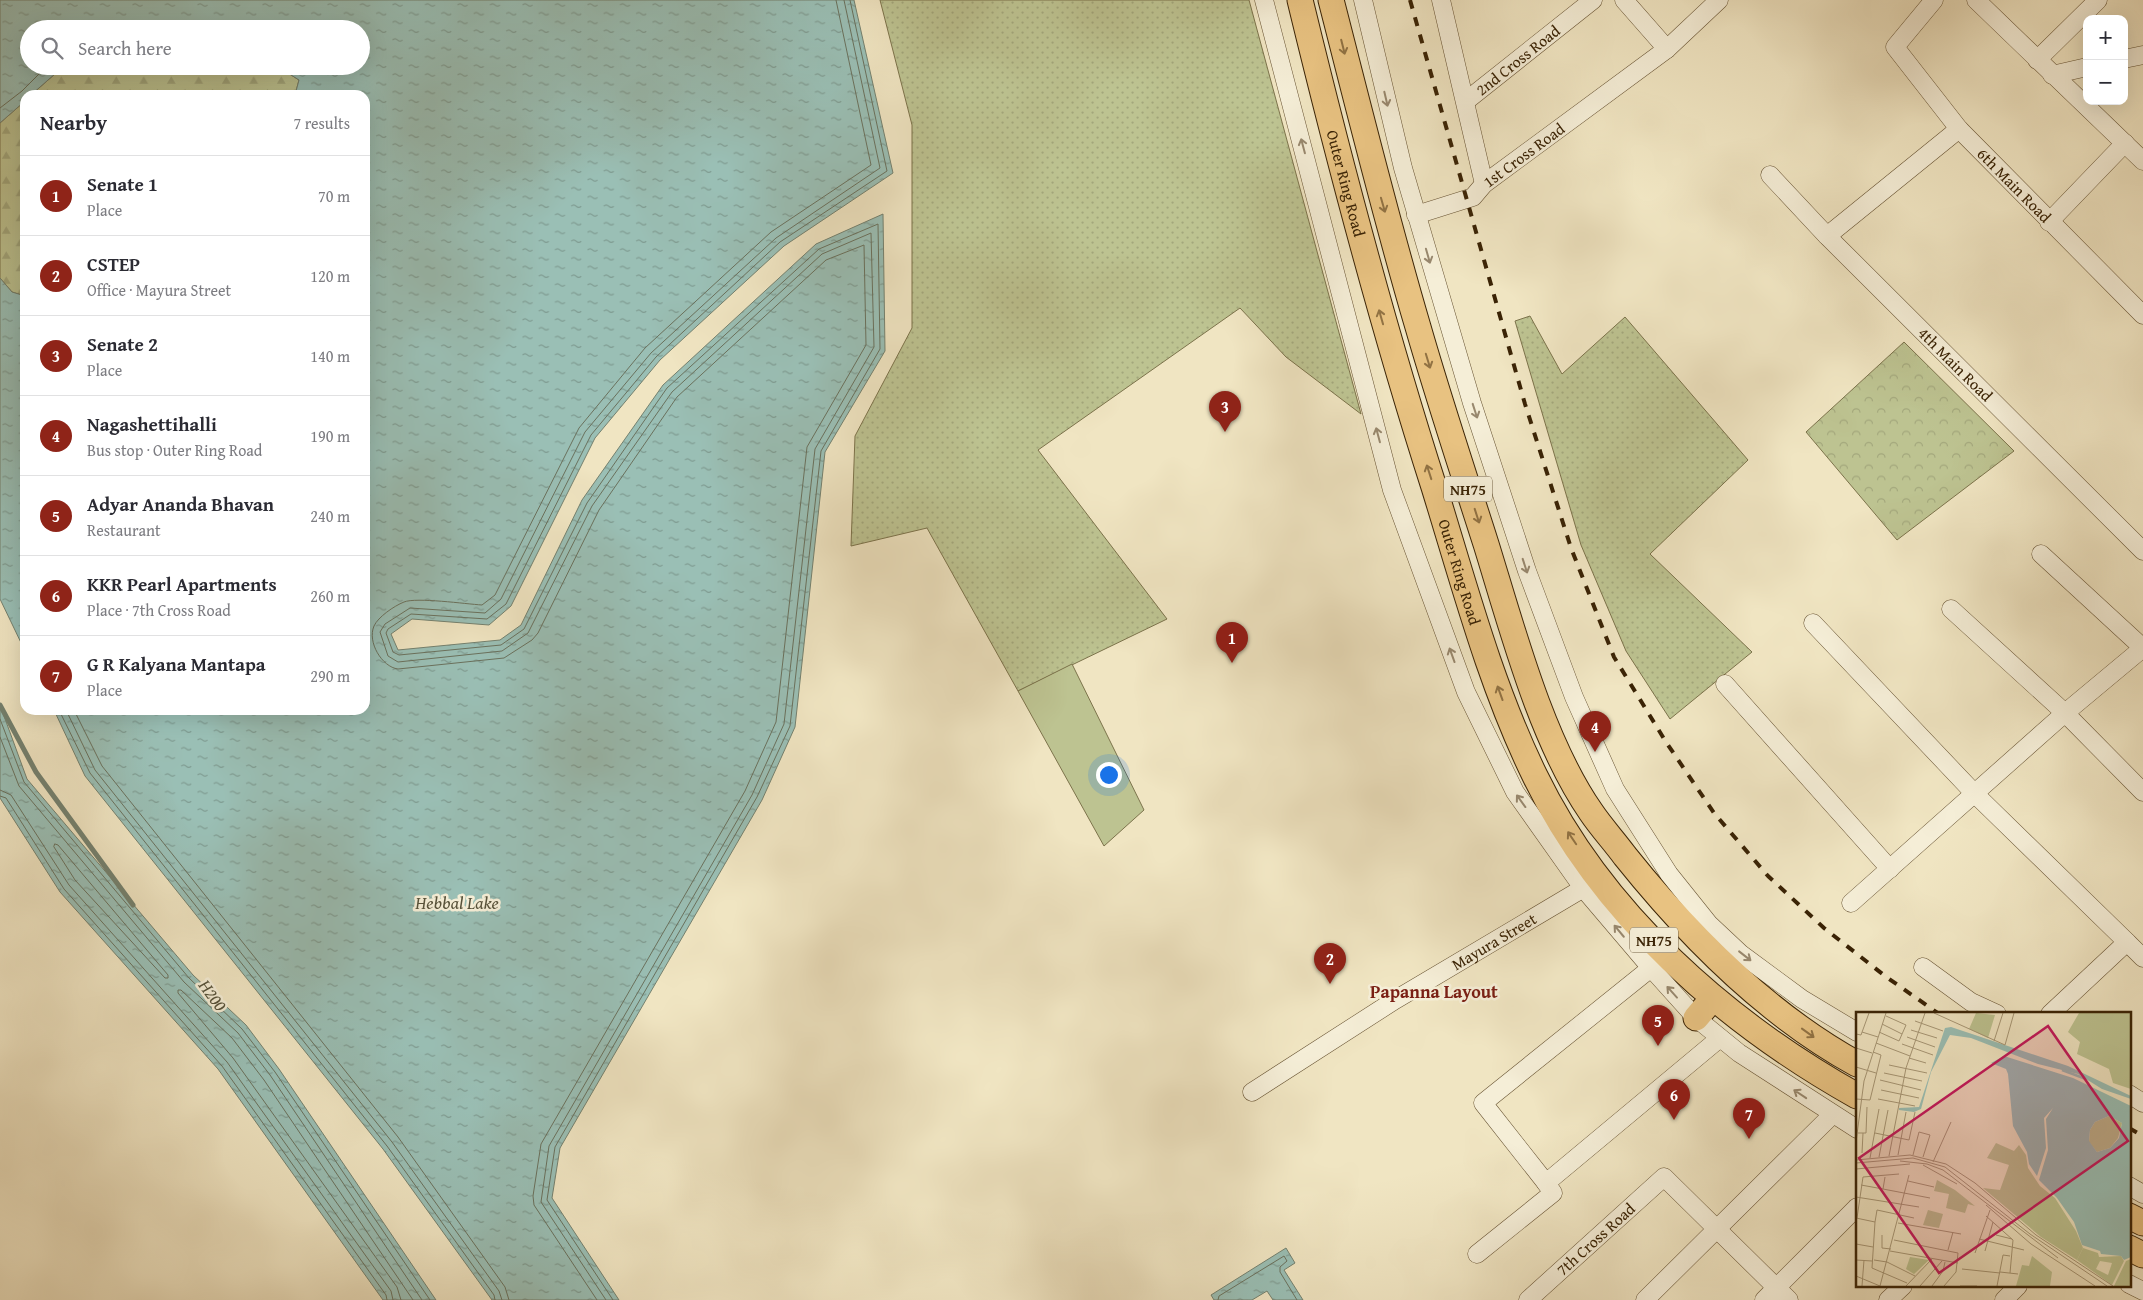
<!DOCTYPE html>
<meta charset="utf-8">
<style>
body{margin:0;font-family:"Gentium Book Plus",serif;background:#f2f2f3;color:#2b2b33}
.controls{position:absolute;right:15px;top:15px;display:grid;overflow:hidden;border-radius:10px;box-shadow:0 5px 20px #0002}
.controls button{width:45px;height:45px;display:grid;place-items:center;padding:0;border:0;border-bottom:1px solid #e1e1e2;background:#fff;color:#2b2b33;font:25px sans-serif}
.you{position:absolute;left:1108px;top:774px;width:18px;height:18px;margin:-12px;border:4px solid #fff;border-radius:50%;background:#1a73e8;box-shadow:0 0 0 8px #1a73e833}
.badge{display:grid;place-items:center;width:32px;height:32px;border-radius:50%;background:#8f2418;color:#fff;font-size:16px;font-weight:700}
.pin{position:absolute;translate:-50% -41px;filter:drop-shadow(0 1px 2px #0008)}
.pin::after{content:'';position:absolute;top:26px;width:18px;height:15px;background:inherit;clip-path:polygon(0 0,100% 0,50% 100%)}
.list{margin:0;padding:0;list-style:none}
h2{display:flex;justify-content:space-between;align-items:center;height:65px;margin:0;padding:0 20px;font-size:21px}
h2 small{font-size:16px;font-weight:400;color:#7c7c81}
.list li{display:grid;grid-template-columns:32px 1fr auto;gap:15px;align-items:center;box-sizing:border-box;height:80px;padding:0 20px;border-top:1px solid #e1e1e2}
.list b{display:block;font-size:19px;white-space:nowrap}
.list p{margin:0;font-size:16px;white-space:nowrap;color:#7c7c81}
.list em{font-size:16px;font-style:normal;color:#7c7c81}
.icon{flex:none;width:28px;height:28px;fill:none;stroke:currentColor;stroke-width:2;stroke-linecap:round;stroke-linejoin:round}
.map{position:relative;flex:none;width:2143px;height:1300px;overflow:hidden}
.search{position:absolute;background:#fff;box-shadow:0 5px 20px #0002;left:20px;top:20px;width:350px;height:55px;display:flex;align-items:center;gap:12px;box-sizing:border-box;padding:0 18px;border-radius:28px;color:#7c7c81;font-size:19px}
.panel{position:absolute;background:#fff;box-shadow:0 5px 20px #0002;left:20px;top:90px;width:350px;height:625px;border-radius:15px}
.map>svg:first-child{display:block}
.grass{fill:url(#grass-dots);stroke:#7c734b}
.forest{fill:url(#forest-firs);stroke:#7c734b}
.park{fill:url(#park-crowns);stroke:#7c734b}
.garden{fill:#bdc391;stroke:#7c734b}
.water{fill:url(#water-ripples);stroke:#74816f}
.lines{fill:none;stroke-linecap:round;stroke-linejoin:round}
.shore{stroke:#6a715d;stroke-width:1}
.stream{stroke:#74816f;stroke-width:5}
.minor-casing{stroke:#685434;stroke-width:19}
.highway-casing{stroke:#3a2305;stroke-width:27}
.minor{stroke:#f5eed7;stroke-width:18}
.highway{stroke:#e8c281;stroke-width:25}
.rail{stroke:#3a2305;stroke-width:4;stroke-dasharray:9 9;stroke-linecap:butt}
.oneway{stroke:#917243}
.oneway2{stroke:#98886e}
.labels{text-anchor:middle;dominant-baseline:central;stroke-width:5;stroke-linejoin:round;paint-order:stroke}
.shield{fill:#f5eed7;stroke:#726044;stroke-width:1}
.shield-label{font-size:15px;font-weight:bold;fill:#3a2305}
.street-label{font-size:16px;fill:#3a2305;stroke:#f5eed7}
.water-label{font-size:18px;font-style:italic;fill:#57523a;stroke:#f5eed7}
.neighbourhood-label{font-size:18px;font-weight:bold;fill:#7a1f14;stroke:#f5eed7}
.inset-river{fill:none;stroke:#9abfb5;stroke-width:2.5}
.inset-road{fill:none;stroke:#a79776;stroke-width:1}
.view{fill:#c2185b;fill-opacity:0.15;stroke:#c2185b;stroke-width:2.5}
.inset-edge{fill:none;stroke:#3a2305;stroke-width:2.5}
</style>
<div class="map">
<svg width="2143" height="1300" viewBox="0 0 2143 1300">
<defs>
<pattern id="grass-dots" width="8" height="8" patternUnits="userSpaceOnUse" patternTransform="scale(1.25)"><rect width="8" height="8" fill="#bdc391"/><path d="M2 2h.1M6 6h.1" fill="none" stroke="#a3a77c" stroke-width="1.8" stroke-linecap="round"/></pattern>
<pattern id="forest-firs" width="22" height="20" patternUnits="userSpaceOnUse" patternTransform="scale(1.25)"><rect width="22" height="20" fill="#bdc391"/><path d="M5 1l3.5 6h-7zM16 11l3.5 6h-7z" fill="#a3a77c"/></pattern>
<pattern id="park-crowns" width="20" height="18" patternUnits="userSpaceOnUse" patternTransform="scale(1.25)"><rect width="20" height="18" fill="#bdc391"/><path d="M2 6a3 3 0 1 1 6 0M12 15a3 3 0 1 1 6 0" fill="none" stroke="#a3a77c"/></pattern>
<pattern id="water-ripples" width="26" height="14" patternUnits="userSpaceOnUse" patternTransform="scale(1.25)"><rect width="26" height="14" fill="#9abfb5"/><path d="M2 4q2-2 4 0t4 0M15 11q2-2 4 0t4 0" fill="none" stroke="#7f9b91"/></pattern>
</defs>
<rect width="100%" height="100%" fill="#f0e5c2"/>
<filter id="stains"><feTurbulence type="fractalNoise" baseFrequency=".004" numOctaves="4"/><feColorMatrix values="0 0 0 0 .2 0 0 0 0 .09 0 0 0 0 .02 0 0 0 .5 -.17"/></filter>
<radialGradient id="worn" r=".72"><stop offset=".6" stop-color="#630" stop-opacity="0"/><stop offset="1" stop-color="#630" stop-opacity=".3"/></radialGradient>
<!-- grass -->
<path class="grass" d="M880 0H1249L1361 414 1286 357 1240 308 1038 450 1167 619 1018 691 927 528 851 546 855 436 912 328V125Z
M1530 316 1562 374 1625 317 1748 460 1650 554 1752 652 1670 719 1626 651 1581 545 1515 321Z"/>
<!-- forest -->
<path class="forest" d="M81 66H277L299 80 295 95H31L56 73Z
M25 101V296L12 292 0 278V123Z"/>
<!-- park -->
<path class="park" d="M1904 342 2014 451 1897 540 1806 432Z"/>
<!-- garden -->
<path class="garden" d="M1072 664 1144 810 1104 846 1018 691Z"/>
<!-- water -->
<path class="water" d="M0 0H854L893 173 784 246 660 360 595 438 511 606 489 625 412 619 391 634 398 650 500 640 521 625 582 500 663 385 816 244 883 214 885 351 825 452 795 727 762 800 560 1148 552 1198 619 1300H492L383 1149 85 776 54 710H365V95H295L299 80 277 66H361V29H29V66H81L56 73 31 95H25V101L0 123Z
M0 278 12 292 25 296V651L0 599Z
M0 705 27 779 193 975 246 1025 279 1069 436 1300H383L218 1069 60 892 0 798Z
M1286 1248 1295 1263 1284 1270 1303 1300H1273L1267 1291 1252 1300H1214L1211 1295Z"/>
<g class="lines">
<!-- shore -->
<path class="shore" d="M0 108 22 91 47 66
M59 710 90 773 387 1146 494 1295 495 1300
M66 710 95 770 392 1142 499 1291 502 1300
M74 710 102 766 398 1137 505 1287 509 1300
M0 719 24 782 189 978 242 1029 275 1072 430 1300
M0 737 19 786 184 982 238 1033 270 1075 422 1300
M0 790 11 795 69 885 227 1062 391 1291 393 1300
M0 796 6 798 64 889 222 1066 386 1295 387 1300
M55 844 58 845 168 975V978H165L75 880 54 847Z
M401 1300 397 1287 233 1058 178 993V990H181L232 1038 264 1080 413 1300
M597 1300 534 1205 533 1196 541 1144 745 791 776 722 807 447 866 345 864 245 826 260 677 397 599 510 538 633 532 640 504 658 398 669C382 667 367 642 374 626 378 617 394 606 404 602 416 597 466 604 482 605L495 595 579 428 645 348 771 232 871 165 836 0
M606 1300 541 1202 549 1146 752 795 784 724 815 449 874 347 871 233 822 254 672 392 592 506 528 633 502 651 398 662 388 656 380 632 385 624 410 608 485 613 501 599 585 432 651 353 776 238 880 168 844 0
M613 1300 547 1200 555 1147 757 797 790 726 821 451 880 349 878 224 819 249 667 388 587 503 524 629 501 645 399 655 393 652 386 633 388 629 411 614 487 619 506 604 591 435 656 357 780 242 887 171 850 0
M1218 1300 1219 1296 1284 1256 1287 1261 1280 1267V1272L1297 1300"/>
<!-- stream -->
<path class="stream" d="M0 705 36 772 133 905"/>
<defs>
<g id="minor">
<path d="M1264 0 1392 490 1466 692 1515 792 1583 888 1651 968 1696 1018 1739 1053 1857 1129"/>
<path d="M1363 0 1403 168 1472 403 1527 571 1574 697 1615 789 1669 874 1709 924 1741 954 1802 999 1857 1032"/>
<path d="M1441 0 1484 184"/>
<path d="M1624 0 1667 49"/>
<path id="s1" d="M1934 0 1895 47 1959 129 2143 315"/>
<path d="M1976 0 2143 161"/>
<path d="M2124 59 2143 55"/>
<path d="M2037 60 2098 0"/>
<path d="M2052 75 2087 67"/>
<path id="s2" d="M1466 101 1593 0"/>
<path id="s3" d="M1770 175 1827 236 2143 551"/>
<path id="s4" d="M1416 215 1473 197 1484 184 1667 49 1719 0"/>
<path d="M2049 222 2125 143"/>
<path d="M1827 236 1959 129"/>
<path d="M1951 609 2065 713 2143 792"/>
<path d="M1813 623 1975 794 2127 942"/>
<path d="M1725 684 1890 869"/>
<path d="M1851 903 2065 713 2143 648 2041 554"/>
<path d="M1923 967 1971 1002 1997 1014"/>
<path d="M1651 968 1483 1103 1546 1183 1720 1038"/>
<path d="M2050 1014 2127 942 2143 958"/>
<path id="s5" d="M1252 1092 1395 1000 1592 883"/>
<path d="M2129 1094 2143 1103"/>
<path d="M2129 1186 2143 1194"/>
<path d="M1477 1254 1553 1193 1546 1183"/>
<path d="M2129 1284 2143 1291"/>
<path id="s6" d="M1528 1300 1664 1177 1789 1300"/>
<path d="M1645 1300 1832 1115"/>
<path d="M1764 1300 1857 1207"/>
<path d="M1888 1300 1903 1286"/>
<path d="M2004 1300 2018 1286"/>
</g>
<g id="highway">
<path id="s7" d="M1300 0C1340 165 1382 325 1434 487 1464 584 1490 684 1535 776 1602 914 1725 1022 1857 1096"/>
<path d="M1331 0C1359 109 1386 219 1418 327 1439 400 1463 472 1486 544 1512 628 1541 740 1591 812 1601 827 1614 841 1625 856 1689 936 1766 1014 1857 1064"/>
<path d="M1696 1018 1713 998"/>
<path d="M2129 1216 2143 1223"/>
<path d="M2129 1248 2143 1255"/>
</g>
</defs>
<!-- minor casing -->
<use href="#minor" class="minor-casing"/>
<!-- highway casing -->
<use href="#highway" class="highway-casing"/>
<!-- minor -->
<use href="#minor" class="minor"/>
<!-- highway -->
<use href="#highway" class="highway"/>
<!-- rail -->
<path class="rail" d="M1410 0 1525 404 1571 548 1614 657 1666 742 1714 813 1768 876 1824 928 1885 976 1939 1014
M2129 1128 2143 1136"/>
</g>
<!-- one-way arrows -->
<defs><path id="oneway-shaft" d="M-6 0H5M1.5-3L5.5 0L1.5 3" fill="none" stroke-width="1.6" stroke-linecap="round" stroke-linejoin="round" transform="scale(1.25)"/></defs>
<g class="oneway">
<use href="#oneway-shaft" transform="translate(1343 47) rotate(76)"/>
<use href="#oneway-shaft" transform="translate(1383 205) rotate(74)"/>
<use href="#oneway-shaft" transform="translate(1381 317) rotate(-106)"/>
<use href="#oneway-shaft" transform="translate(1428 361) rotate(73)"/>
<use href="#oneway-shaft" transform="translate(1429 472) rotate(-108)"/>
<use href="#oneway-shaft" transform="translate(1477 516) rotate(72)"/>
<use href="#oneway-shaft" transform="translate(1500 693) rotate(-110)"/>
<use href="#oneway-shaft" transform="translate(1572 838) rotate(-124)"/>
<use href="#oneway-shaft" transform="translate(1808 1033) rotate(36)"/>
</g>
<g class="oneway2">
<use href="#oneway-shaft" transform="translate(1386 99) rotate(77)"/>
<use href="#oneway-shaft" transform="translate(1303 146) rotate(-105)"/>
<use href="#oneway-shaft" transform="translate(1428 256) rotate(74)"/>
<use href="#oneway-shaft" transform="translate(1475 411) rotate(72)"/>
<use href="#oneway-shaft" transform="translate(1378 435) rotate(-105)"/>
<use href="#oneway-shaft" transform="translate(1525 566) rotate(72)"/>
<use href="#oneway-shaft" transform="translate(1452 655) rotate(-110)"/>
<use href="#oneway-shaft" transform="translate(1521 801) rotate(-126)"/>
<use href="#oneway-shaft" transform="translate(1619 931) rotate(-130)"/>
<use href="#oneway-shaft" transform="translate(1745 956) rotate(38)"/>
<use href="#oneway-shaft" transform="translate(1672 992) rotate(-132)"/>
<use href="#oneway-shaft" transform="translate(1800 1094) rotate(-146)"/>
</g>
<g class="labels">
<!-- shield labels -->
<g class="shield">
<rect x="1444" y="476.5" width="48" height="25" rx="4"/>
<rect x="1630" y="927.5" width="48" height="25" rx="4"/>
</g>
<g class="shield-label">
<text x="1468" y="489">NH75</text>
<text x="1654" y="940">NH75</text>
</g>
<!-- street labels -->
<g class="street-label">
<text stroke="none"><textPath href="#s2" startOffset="66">2nd Cross Road</textPath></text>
<text stroke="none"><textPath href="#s4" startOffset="126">1st Cross Road</textPath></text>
<text stroke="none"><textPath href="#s7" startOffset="189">Outer Ring Road</textPath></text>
<text stroke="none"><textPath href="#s1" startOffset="244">6th Main Road</textPath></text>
<text stroke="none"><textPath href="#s3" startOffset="265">4th Main Road</textPath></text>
<text stroke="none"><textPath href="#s7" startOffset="594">Outer Ring Road</textPath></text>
<text stroke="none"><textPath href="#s5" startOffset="285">Mayura Street</textPath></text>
<text stroke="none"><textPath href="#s6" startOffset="91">7th Cross Road</textPath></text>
</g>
<!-- water labels -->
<g class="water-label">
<text x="457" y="902">Hebbal Lake</text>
<text transform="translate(213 995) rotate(54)">H200</text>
</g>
<!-- neighbourhood labels -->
<g class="neighbourhood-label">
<text x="1434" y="991">Papanna Layout</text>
</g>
</g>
<!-- overview -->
<g transform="translate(1856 1012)">
<rect width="275" height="275" fill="#f0e5c2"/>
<path d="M120 1 139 3 132 26 113 17ZM140 131 158 139 163 133 170 143 172 156 184 174 199 186 220 219 227 236 221 248 185 225 127 176 144 178 153 153 131 146ZM81 168 99 178 119 194 112 192 109 201 90 196 93 182 78 179ZM176 244 196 260 194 274H160L166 253 173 254Z" fill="#bdc391"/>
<path d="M223 1H275V77L257 71 253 57 221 42 224 30 212 20ZM253 104 266 111 262 126 254 136 241 140 233 130 234 118 239 110ZM227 236 242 241 243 245 265 244 268 249 256 273 221 248ZM244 249 256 251 252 263 240 257ZM275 247V274H258L270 249Z" fill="#bdc391" fill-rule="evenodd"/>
<path d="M72 198 87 202 83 216 67 213ZM54 245 73 248 58 262 50 257Z" fill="#bdc391"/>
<path d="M95 15 212 54 275 84V87L246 77 222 62 182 52 115 26 94 23 75 60 65 97 58 100 43 98V96L63 95 89 16ZM148 44 217 66 275 94V245L268 248 265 244 245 242 244 239 226 233 218 210 201 186 183 168 192 138 190 107 197 96 188 106 190 136 181 164 173 152 171 140 157 114 152 62 150 57 135 51ZM253 104 266 111 263 126 254 136 241 140 233 129 234 118 239 110Z" fill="#9abfb5" fill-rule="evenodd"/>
<path class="inset-river" d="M206 58 230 67"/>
<path class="inset-road" d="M78 1 149 33 158 1M59 9 87 19M26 12 46 22M55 18 81 26M6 20 22 25M23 20 43 29 50 13 30 4M0 22 5 23 13 1M51 25 79 35M138 29 147 1M20 31 54 44M46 32 77 43M0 36 16 41M53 46 70 51M33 53 71 61M0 55 20 61M28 61 66 69M24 68 65 78M25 78 63 86M0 87 14 88 25 43 17 40M22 87 59 94M2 121H10L11 95M19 121 53 128 59 100M0 130 8 69 30 1M6 141 7 121M42 143 50 100M57 143 63 120 74 123 67 145M33 144 50 56 69 1M23 145 32 98M14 146 23 97M0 148 54 143 90 152 119 171 180 223 257 274M44 149 71 152 87 158 202 246M77 150 95 110M0 151 57 146 89 155 174 222 251 274M67 153 101 172M0 157 54 152M52 169 78 175M5 173 27 177 29 165M27 177 74 186M0 185 63 195M130 193 175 232 239 274M130 204 157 228M0 206 19 210 16 256 51 271M1 206 7 165 43 162M19 210 21 198 58 206M42 211 105 222M26 223V236L35 237M140 223 156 227M123 227 168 238M38 228 102 241 100 260 88 274M0 232 17 235M92 238 97 220M34 239 102 251M129 239 137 210M119 241 134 198M0 248 16 249M18 248 31 250 59 264M106 257 144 261M144 260 162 262M154 261 157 228M0 264 24 274M6 274 8 248M24 274 53 163M50 274 76 247M64 274 86 249M76 274 87 259 89 250M104 274H121M141 274 147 243 154 244"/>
<path class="view" d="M192 14 272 129 83 261 3 146Z"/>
<rect width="275" height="275" class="inset-edge"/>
</g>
<rect width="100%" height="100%" filter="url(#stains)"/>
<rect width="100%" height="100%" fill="url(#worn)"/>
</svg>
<div class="controls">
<button>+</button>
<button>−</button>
</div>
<div class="you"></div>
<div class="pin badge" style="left:1232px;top:663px">1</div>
<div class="pin badge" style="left:1330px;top:984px">2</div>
<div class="pin badge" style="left:1225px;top:432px">3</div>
<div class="pin badge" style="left:1595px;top:752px">4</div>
<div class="pin badge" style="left:1658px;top:1046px">5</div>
<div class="pin badge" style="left:1674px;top:1120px">6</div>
<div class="pin badge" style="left:1749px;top:1139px">7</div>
<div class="search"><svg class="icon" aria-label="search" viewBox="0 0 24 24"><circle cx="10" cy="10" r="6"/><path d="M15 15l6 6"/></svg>Search here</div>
<section class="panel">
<h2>Nearby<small>7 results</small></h2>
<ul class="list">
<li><span class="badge">1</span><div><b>Senate 1</b><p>Place</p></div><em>70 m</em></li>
<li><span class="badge">2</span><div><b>CSTEP</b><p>Office · Mayura Street</p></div><em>120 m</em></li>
<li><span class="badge">3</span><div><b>Senate 2</b><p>Place</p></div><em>140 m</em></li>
<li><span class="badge">4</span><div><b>Nagashettihalli</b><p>Bus stop · Outer Ring Road</p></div><em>190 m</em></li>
<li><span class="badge">5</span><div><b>Adyar Ananda Bhavan</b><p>Restaurant</p></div><em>240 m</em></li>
<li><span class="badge">6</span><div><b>KKR Pearl Apartments</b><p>Place · 7th Cross Road</p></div><em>260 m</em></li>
<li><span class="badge">7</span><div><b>G R Kalyana Mantapa</b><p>Place</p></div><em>290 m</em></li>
</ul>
</section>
</div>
